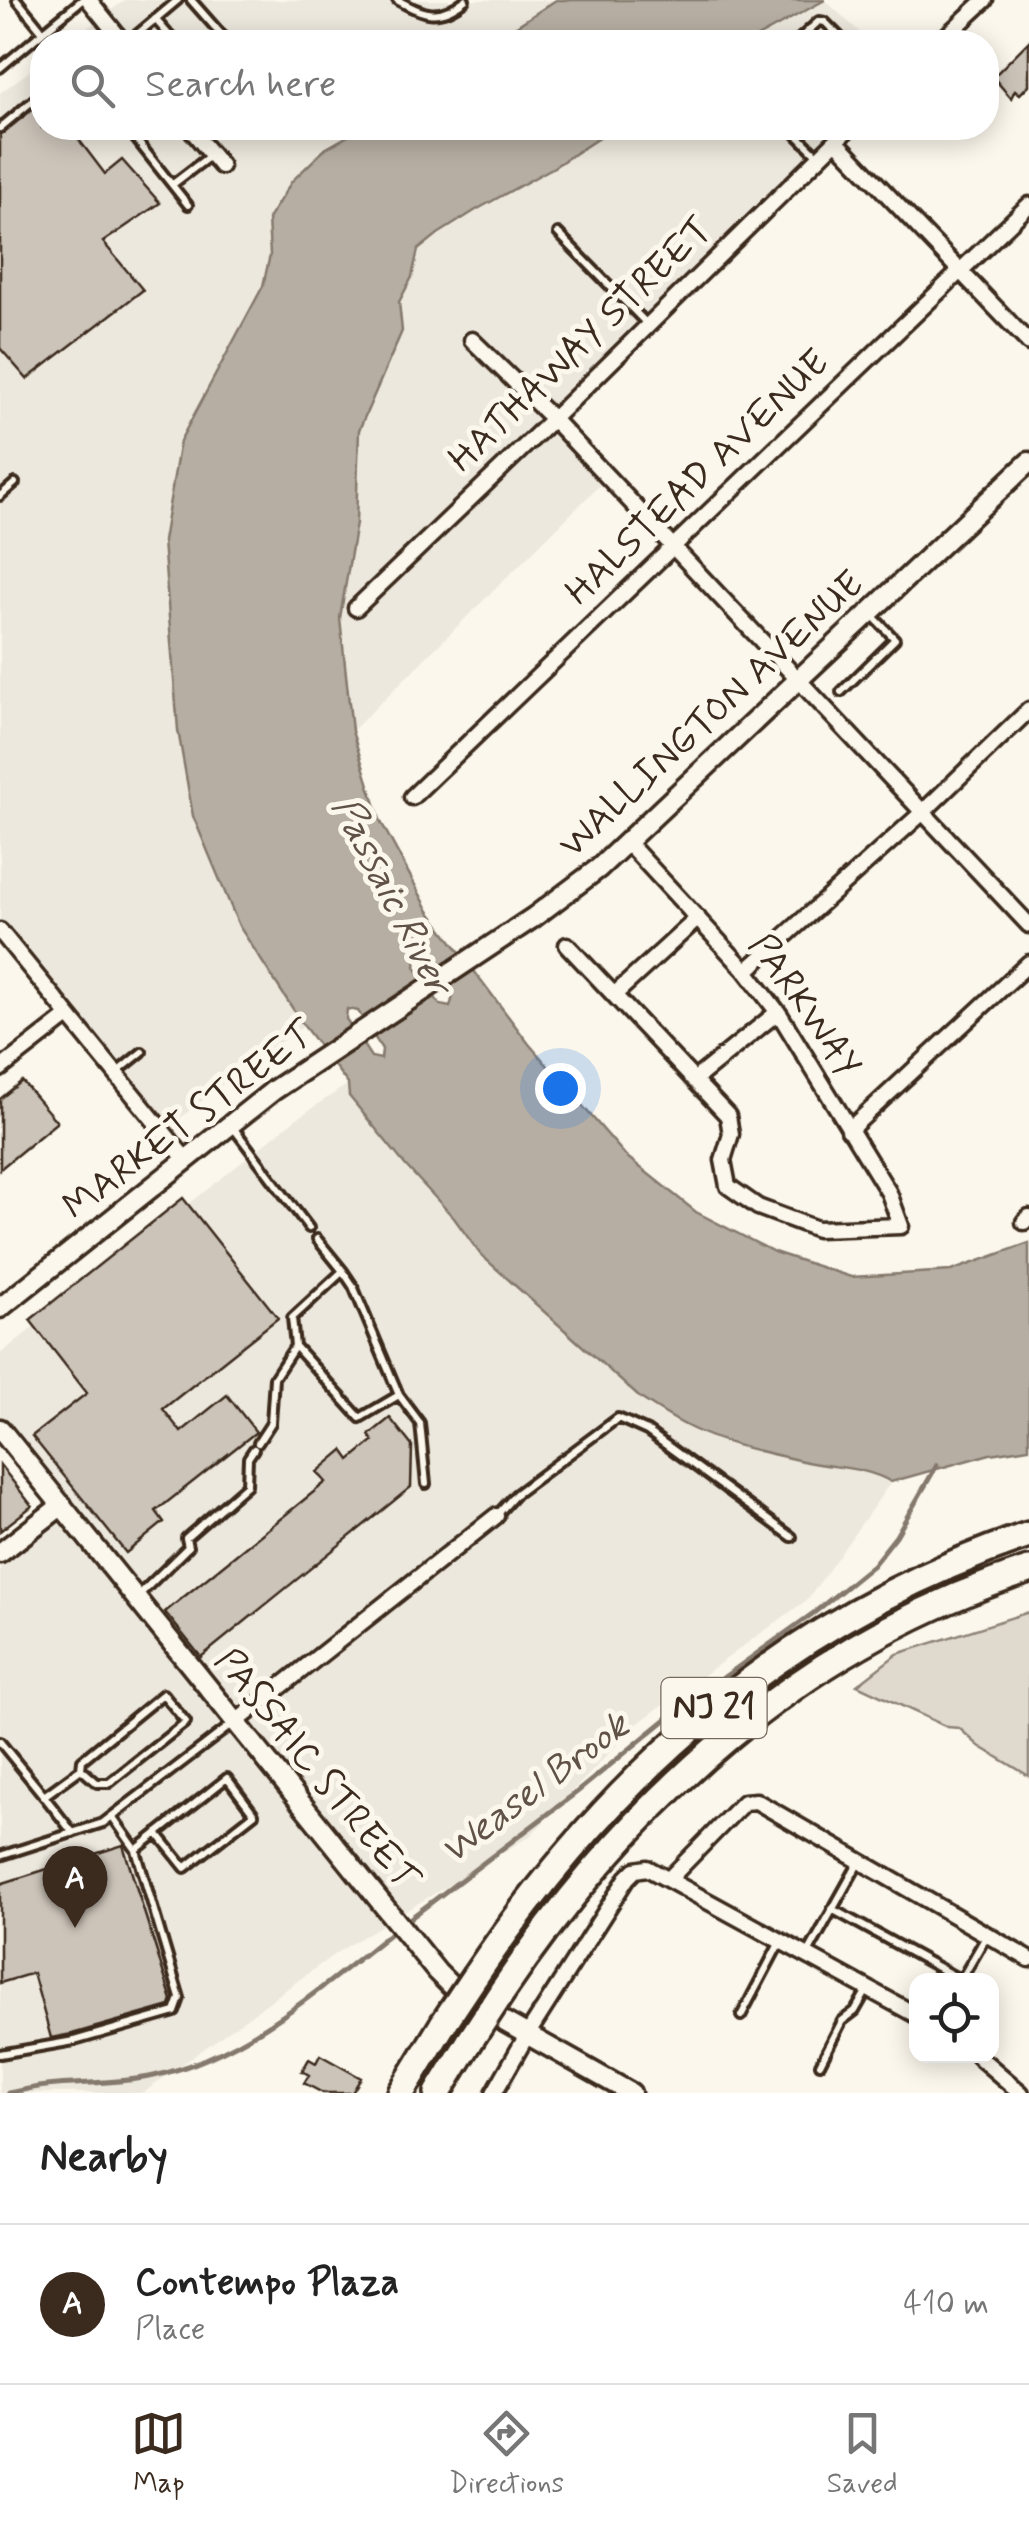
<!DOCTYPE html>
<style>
body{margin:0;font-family:Mynerve,sans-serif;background:#f2f2f2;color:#222}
.controls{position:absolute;right:30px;bottom:30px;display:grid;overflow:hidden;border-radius:20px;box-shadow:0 5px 25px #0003}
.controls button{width:90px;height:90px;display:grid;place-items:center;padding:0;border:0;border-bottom:2px solid #e0e0e0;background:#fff;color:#222;font:50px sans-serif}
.you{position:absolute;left:560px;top:1088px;width:35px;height:35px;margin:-25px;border:8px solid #fff;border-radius:50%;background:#1a73e8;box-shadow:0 0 0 15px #1a73e833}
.badge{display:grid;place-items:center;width:65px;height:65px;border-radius:50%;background:#3b2a1e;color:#fff;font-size:32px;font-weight:700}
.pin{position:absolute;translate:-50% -82px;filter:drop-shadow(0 2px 5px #0008)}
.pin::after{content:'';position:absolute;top:52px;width:35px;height:30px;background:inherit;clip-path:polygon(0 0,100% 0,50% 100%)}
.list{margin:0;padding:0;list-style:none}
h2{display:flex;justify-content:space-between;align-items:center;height:130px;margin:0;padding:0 40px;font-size:42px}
h2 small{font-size:32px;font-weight:400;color:#767676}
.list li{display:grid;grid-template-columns:65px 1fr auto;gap:30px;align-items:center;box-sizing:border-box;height:160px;padding:0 40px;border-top:2px solid #e0e0e0}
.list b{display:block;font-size:38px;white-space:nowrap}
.list p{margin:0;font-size:32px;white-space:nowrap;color:#767676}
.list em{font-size:32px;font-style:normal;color:#767676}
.icon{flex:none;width:55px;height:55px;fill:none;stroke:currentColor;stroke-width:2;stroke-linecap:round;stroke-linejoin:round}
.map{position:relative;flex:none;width:1029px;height:2093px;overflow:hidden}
.search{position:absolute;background:#fff;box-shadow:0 5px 25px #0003;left:30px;right:30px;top:30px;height:110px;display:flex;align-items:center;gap:25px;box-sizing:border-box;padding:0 35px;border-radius:40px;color:#767676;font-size:38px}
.sheet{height:290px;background:#fff}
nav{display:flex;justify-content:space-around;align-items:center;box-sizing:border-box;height:140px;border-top:2px solid #e0e0e0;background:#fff;font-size:28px;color:#767676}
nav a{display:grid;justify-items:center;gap:5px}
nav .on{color:#3b2a1e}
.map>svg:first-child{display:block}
.built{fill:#ede8dd}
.green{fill:#dfd9ce;stroke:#8d8276;stroke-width:2.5}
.water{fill:#b6aea2;stroke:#85796d;stroke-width:2.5;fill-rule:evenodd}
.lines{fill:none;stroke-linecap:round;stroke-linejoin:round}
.stream{stroke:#85796d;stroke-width:5}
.building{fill:#ccc4b9;stroke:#3b2a1e;stroke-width:2.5}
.service-casing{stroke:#3b2a1e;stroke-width:14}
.minor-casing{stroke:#3b2a1e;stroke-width:21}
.tertiary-casing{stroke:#3b2a1e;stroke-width:25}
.motorway-casing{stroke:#3b2a1e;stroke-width:32}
.service{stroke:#fbf7ec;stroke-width:6}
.minor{stroke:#fbf7ec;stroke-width:14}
.tertiary{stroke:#fbf7ec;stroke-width:18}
.motorway{stroke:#fbf7ec;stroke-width:25}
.motorway-bridge-casing{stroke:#3b2a1e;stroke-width:32;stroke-linecap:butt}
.motorway-bridge{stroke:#fbf7ec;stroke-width:25}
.labels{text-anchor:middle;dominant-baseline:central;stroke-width:10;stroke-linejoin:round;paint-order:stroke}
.shield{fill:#fbf7ec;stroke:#75685c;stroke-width:2.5}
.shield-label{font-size:35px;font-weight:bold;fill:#3b2a1e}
.street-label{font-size:38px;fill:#3b2a1e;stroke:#fbf7ec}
.water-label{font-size:40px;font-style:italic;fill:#605246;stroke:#fbf7ec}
</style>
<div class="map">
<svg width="1029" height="2093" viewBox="0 0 1029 2093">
<rect width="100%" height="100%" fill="#fbf7ec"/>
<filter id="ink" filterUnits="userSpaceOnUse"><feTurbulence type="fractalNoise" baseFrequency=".01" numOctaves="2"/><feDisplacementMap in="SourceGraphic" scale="20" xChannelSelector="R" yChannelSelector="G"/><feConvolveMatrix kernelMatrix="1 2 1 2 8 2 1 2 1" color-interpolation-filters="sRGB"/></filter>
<g filter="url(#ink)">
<!-- built -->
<path class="built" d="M125 0H556L492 42H68Z
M825 0 870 42H748Z
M42 62V128H362L325 149 268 219 270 255 263 286 180 441 163 541 178 730 193 816 239 926 304 1026 251 1062 164 1131 0 928V93Z
M614 128H844L543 415 606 479 352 731 340 618 356 523 359 430 402 331 399 302 412 277 418 250 476 210 554 167Z
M348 1084 350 1096 406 1166 454 1218 480 1254 639 1397 696 1431 726 1441 812 1463 877 1473 891 1482 808 1599 637 1724 530 1836 339 1951 143 2093H0V1550L57 1504 0 1431V1354L296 1119Z"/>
<!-- green -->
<path class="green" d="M1029 1612V1776L979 1746 959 1728 947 1727 857 1685 897 1654Z"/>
<!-- water -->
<path class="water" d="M556 0H825L748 42H492Z
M362 128H614L554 167 476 210 438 234 418 250 412 277 399 302 402 331 359 430 356 523 340 618 352 731 380 820 429 911 529 1044 626 1156 696 1212 774 1252 851 1277 951 1271 1029 1243V1448L990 1454 891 1482C866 1467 836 1468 807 1462 770 1453 728 1446 693 1429 674 1420 657 1409 639 1397L480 1254 454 1218 406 1166 349 1096 348 1084 304 1026 239 926 193 816 178 730 163 541 180 441 263 286 270 255 268 219 292 181 325 149ZM416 958 426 959 453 996 450 1007 440 1005 415 967ZM347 1009 358 1011 382 1049 381 1059 371 1057 346 1019Z"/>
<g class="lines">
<!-- stream -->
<path class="stream" d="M404 1923 577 1792 670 1716 815 1612 873 1565 896 1536 937 1465
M8 2093C21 2091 34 2087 46 2086 82 2082 118 2084 154 2076 246 2056 323 1986 396 1929"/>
</g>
<!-- building -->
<path class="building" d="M1029 41V85L1020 94 1015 90 1011 98 993 77Z
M42 102V128H70L105 174 122 160 160 203 103 242 143 290 27 379 0 348V135Z
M22 1081 57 1122 0 1169V1099Z
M183 1198 278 1318 163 1409 181 1432 227 1395 256 1432 156 1511 164 1522 126 1553 32 1436 87 1393 30 1320Z
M390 1418 412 1446 411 1487 201 1657 165 1612 326 1482 317 1472 343 1450 350 1460 373 1441 369 1435Z
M0 1465 32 1506 0 1531Z
M123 1845 172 2000 170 2006 72 2034 51 2038 33 1973 0 1983V1884Z
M320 2055 361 2078 352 2093H323L304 2083 309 2075 302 2071 309 2059 316 2063Z"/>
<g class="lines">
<defs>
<path id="service" d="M17 0 43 32 82 0
M191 0 228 42
M397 0C425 15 438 21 465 0
M155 19 175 42
M128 42 178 0
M796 42 819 21 825 22 845 42
M0 68 43 32
M0 128 42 93
M127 128 188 205
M790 128 818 156
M173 184 211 155
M558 233 648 325
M0 496 15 483
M841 692 895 639 871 614
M116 1073 142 1052
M232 1126 309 1228
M317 1239 343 1271 292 1318 295 1346 360 1418 399 1395 420 1423 426 1484
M343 1271 353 1286 399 1395
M258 1443 271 1423 274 1378 295 1346
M497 1515 516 1494 618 1418 647 1431 792 1537
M137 1597 188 1547 186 1538 247 1485 248 1458 254 1449
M0 1742 44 1796
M73 1833 44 1796 81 1769 82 1760 163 1694 186 1722 109 1783H97L81 1769
M136 1850 227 1778 254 1814 185 1868 157 1833
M0 1856 103 1823 235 1722
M832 1909 961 1980
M807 1955 859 1862
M961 1980 987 1935
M741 2016 780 1942
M0 2054 74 2041 175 2012 180 1998 136 1850 112 1816
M820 2064 842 2021 855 2011 867 1990"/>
<path id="minor" d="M89 0 123 42
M940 42 985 0
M190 128 221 166
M836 141 1029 343
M472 340 553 419 1029 925
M356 608 553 419 849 128
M412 797 1029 205
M0 931 187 1161
M567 945 728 1116 731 1134 723 1160 728 1186 758 1207 817 1229 901 1226 889 1193 780 1015 746 971 628 843
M746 971 923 812 1029 710
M614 995 698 918
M0 1069 68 1016
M694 1080 778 1012
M849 1130 1029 963
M1024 1222 1029 1217
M236 1722 496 1516
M669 1879 744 1802 756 1801 1029 1959
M978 2056 1021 2093
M494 2093 527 2035 627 1878 635 1870 647 1868 916 2015"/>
<path id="tertiary" d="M0 1308 274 1090 534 917 599 868 1029 462
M0 1429 437 1972 454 1989 473 2004 631 2093
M0 1553 62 1505"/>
<path id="motorway" d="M475 1976C614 1770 790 1615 1029 1535
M502 1992C631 1800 806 1641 1029 1570
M401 2093 443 2024
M438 2093 470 2041"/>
</defs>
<!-- service casing -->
<use href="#service" class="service-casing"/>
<!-- minor casing -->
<use href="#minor" class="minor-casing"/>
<!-- tertiary casing -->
<use href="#tertiary" class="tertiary-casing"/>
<!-- motorway casing -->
<use href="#motorway" class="motorway-casing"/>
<!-- service -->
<use href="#service" class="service"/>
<!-- minor -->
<use href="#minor" class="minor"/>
<!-- tertiary -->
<use href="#tertiary" class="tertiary"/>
<!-- motorway -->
<use href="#motorway" class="motorway"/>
<defs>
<path id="motorway-bridge" d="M443 2024 475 1976
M470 2041 502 1992"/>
</defs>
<!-- motorway-bridge casing -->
<use href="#motorway-bridge" class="motorway-bridge-casing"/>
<!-- motorway-bridge -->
<use href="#motorway-bridge" class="motorway-bridge"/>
</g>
</g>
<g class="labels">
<!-- shield labels -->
<rect class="shield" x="661.5" y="1678" width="105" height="60" rx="8"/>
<g class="shield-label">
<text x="714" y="1708">NJ 21</text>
</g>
<!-- street labels -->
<g class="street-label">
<text transform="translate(581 345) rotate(-44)">HATHAWAY STREET</text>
<text transform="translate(698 478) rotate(-44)">HALSTEAD AVENUE</text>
<text transform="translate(712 715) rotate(-43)">WALLINGTON AVENUE</text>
<text transform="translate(804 1006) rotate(55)">PARKWAY</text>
<text transform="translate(189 1121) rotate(-37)">MARKET STREET</text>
<text transform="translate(316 1770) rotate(51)">PASSAIC STREET</text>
</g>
<!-- water labels -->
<g class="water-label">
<text transform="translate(391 896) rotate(63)">Passaic River</text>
<text transform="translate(535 1789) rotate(-37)">Weasel Brook</text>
</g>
</g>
</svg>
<div class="controls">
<button><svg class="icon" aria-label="locate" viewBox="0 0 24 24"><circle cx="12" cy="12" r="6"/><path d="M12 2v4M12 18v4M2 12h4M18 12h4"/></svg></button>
</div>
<div class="you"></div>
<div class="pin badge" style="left:75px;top:1928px">A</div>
<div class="search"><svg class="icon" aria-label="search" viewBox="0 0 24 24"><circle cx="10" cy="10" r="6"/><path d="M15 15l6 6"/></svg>Search here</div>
</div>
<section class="sheet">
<h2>Nearby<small></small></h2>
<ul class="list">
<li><span class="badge">A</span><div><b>Contempo Plaza</b><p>Place</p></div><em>410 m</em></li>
</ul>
</section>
<nav>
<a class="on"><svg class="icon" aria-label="map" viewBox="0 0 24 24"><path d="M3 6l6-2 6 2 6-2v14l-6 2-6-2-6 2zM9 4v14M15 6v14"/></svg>Map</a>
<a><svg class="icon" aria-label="directions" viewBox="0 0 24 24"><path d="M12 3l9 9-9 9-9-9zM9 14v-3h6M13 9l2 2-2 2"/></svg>Directions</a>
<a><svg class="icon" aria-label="saved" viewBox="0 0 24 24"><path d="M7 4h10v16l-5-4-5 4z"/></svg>Saved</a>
</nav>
